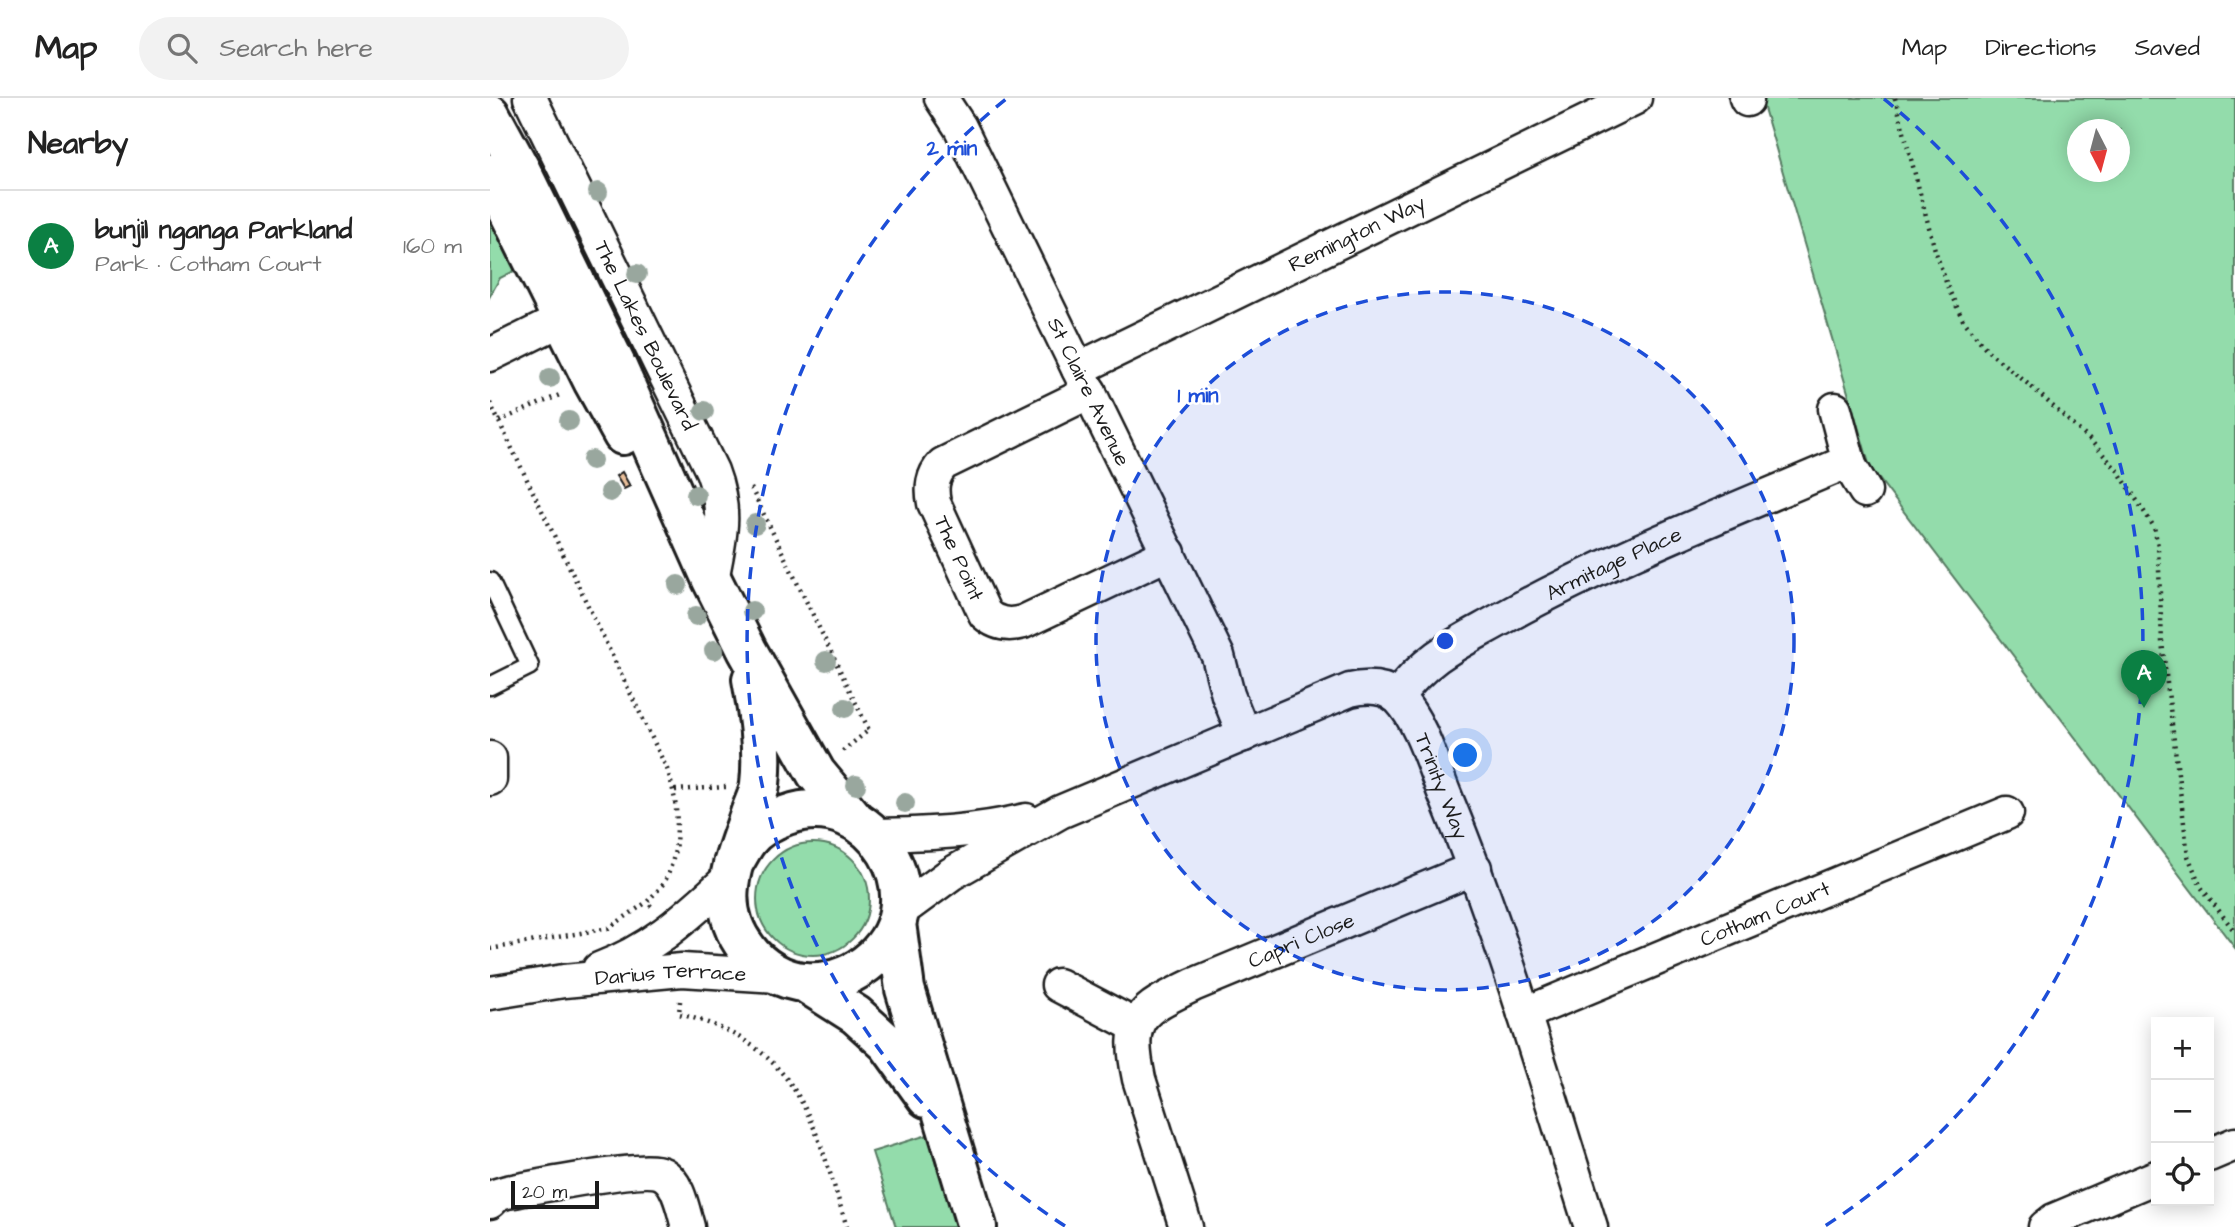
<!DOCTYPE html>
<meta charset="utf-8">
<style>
body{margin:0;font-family:"Architects Daughter",sans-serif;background:#f2f2f2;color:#222}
.controls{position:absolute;right:21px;bottom:21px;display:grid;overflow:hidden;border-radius:0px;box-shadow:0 4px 18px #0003}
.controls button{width:63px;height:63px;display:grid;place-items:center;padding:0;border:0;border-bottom:2px solid #e0e0e0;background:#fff;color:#222;font:35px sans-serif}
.compass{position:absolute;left:1577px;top:21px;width:63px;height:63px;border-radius:50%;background:#fff;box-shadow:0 4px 18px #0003;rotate:174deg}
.scale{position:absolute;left:21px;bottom:18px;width:88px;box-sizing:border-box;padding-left:7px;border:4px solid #1c1c1c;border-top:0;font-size:19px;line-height:24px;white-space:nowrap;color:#1c1c1c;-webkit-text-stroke:5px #fff;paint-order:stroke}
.you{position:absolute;left:976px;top:658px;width:24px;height:24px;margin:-18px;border:5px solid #fff;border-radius:50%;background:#1a73e8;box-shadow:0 0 0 10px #1a73e833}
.badge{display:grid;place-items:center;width:46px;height:46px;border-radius:50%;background:#0b8043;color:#fff;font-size:23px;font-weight:700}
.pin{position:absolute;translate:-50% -58px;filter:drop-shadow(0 2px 4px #0008)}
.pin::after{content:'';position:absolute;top:37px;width:24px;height:21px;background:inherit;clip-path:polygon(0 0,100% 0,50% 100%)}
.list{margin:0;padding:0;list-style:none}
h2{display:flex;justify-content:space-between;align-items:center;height:91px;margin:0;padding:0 28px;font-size:30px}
h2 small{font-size:23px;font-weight:400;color:#767676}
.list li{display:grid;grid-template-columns:46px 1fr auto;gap:21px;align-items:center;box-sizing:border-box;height:112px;padding:0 28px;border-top:2px solid #e0e0e0}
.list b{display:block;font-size:26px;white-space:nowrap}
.list p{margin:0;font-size:23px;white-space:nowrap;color:#767676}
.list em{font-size:23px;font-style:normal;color:#767676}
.icon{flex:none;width:38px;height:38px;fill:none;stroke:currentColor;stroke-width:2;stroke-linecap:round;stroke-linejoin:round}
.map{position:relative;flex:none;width:1745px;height:1129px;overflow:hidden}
header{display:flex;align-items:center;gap:42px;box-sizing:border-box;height:98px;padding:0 35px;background:#fff;border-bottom:2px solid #e0e0e0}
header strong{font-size:33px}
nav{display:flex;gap:38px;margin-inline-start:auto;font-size:24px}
.search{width:490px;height:63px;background:#f2f2f2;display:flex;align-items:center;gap:18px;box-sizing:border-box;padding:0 24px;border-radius:38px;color:#767676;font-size:26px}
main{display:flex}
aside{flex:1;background:#fff}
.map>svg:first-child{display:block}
.green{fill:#93dcab;stroke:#587c64;stroke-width:2;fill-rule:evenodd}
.building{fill:#eabf9a;stroke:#1c1c1c;stroke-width:2}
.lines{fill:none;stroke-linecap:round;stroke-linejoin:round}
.lane-casing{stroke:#1c1c1c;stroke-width:21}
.street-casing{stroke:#1c1c1c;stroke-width:37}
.secondary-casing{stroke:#1c1c1c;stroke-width:44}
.path{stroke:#1c1c1c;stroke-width:4.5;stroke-dasharray:2 5;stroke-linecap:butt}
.lane{stroke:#fff;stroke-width:16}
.street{stroke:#fff;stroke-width:32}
.secondary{stroke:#fff;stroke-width:38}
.tree{fill:#99a79e}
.ring{fill:none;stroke:#1d4ed8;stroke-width:3.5;stroke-dasharray:12 9}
.labels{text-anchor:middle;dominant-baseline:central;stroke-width:5;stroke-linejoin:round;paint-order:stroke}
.street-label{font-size:21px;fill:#1c1c1c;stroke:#fff}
.centre{fill:#1d4ed8;stroke:#fff;stroke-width:3.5}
.ring-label{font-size:21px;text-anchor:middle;font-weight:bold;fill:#1d4ed8;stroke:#fff;stroke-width:5;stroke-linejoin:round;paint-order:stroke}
</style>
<header>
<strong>Map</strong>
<div class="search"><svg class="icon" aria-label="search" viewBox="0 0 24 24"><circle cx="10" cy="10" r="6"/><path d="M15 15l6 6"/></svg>Search here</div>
<nav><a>Map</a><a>Directions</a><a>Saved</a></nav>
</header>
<main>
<aside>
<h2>Nearby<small></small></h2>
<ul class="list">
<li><span class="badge">A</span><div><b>bunjil nganga Parkland</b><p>Park · Cotham Court</p></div><em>160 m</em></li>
</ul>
</aside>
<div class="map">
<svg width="1745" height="1129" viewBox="0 0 1745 1129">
<rect width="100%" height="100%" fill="#fff"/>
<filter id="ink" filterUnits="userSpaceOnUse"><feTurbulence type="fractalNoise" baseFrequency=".0143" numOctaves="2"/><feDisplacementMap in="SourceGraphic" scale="14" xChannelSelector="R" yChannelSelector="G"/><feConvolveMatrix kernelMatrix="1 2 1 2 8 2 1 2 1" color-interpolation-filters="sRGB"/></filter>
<g filter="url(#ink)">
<!-- green -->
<path class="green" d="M1271 0H1745V850L1380 369ZM1588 32H1630V74H1588Z
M0 94 36 167 10 180 0 198Z
M267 801a56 56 0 1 1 112 0a56 56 0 1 1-112 0Z
M444 1035 473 1129H406L382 1054Z"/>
<!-- building -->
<path class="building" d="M157 271 164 287 157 290 150 274Z
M132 374 140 388 134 391 126 378Z"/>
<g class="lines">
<defs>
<path id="lane" d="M0 483 40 568 0 588"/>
<g id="street">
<path id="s1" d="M40 0 222 373C238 415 230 440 222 482"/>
<path id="s2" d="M451 0 470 29 728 558 738 597 754 637"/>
<path d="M1256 0 1257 2"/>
<path d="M0 257 93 211"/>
<path id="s3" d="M588 271 1145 0"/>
<path id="s4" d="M600 294 453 366C442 378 441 390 444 405L495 516C506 526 518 528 533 524L679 455"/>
<path d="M1345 311 1360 368 1375 393"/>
<path id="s5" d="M907 599C938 557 969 545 1013 520 1123 459 1243 413 1359 363"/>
<path d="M0 660V681"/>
<path d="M385 737C437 736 486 734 536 722"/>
<path id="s6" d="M409 814 461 776 570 714 860 592C876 588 896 588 909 601 931 624 943 668 955 697 1013 837 1055 984 1101 1129"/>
<path d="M109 871C163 851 196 819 238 781"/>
<path d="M568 887 646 928"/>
<path id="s7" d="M0 895 74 883 192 872 288 878"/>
<path id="s8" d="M1034 916 1517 715"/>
<path d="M1719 1057 1745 1046"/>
<path d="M0 1104 7 1097 17 1094C43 1090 155 1066 173 1076 189 1085 193 1112 198 1129"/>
<path id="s9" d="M696 1129 649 981C636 919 649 913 703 887L985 770"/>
<path d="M1555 1129 1564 1122 1666 1079"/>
</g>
<path id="secondary" d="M0 16 30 71 127 269 222 482 257 552 326 675 365 722
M0 76 103 283 133 337
M243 766C248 758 252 750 257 743 267 730 282 722 297 717 382 687 450 799 383 860 364 877 341 886 315 884 293 883 270 869 257 851 222 806 244 764 260 716 263 707 269 696 270 686 274 651 268 615 262 581
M406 825 415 891 487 1129
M314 884 366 917 398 946 437 1000"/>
</defs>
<!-- lane casing -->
<use href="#lane" class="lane-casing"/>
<!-- street casing -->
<use href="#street" class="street-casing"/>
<!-- secondary casing -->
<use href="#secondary" class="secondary-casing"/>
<!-- path -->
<path class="path" d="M1405 0 1445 152 1458 190 1473 222 1498 253 1544 291 1601 343 1628 373 1664 429 1668 448 1672 544 1698 758 1711 789 1745 834
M0 305 177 671C189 705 192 749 175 783 171 790 163 797 157 804L162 809
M9 323 72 296
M261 390 379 632 350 655
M185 692 236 689
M0 851 119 830 157 804
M190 903 189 916C311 947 323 1023 357 1129"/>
<!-- lane -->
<use href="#lane" class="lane"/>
<!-- street -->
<use href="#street" class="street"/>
<!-- secondary -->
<use href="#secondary" class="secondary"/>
</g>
<!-- trees -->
<g class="tree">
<circle cx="108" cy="94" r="10"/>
<circle cx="147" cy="176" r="10"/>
<circle cx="60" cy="280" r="10"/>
<circle cx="214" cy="313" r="10"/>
<circle cx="79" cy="323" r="10"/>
<circle cx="102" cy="362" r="10"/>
<circle cx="120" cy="394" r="10"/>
<circle cx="206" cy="397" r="10"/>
<circle cx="265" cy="426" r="10"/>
<circle cx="188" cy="487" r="10"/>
<circle cx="262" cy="513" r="10"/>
<circle cx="206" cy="518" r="10"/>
<circle cx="224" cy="552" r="10"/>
<circle cx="336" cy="563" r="10"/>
<circle cx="355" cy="610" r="10"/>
<circle cx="366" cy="687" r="10"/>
<circle cx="415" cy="705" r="10"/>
</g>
</g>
<!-- distance rings -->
<circle cx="955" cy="543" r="349" fill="#1d4ed8" fill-opacity=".12"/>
<g class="ring">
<circle cx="955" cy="543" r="349"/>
<path d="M575 1128A697 697 0 0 1 516 1M1394 1A697 697 0 0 1 1335 1128"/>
</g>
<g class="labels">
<!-- street labels -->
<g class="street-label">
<text stroke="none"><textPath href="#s3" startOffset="310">Remington Way</textPath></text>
<text stroke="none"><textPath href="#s1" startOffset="264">The Lakes Boulevard</textPath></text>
<text stroke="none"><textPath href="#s2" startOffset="329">St Claire Avenue</textPath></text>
<text stroke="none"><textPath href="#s4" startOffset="266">The Point</textPath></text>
<text stroke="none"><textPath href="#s5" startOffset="257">Armitage Place</textPath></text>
<text stroke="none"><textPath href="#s6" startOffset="654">Trinity Way</textPath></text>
<text stroke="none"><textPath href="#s8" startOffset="261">Cotham Court</textPath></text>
<text stroke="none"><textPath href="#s9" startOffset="397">Capri Close</textPath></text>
<text stroke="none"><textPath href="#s7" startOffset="182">Darius Terrace</textPath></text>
</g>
</g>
<circle cx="955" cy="543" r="10" class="centre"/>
<g class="ring-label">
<text x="462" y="57">2 min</text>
<text x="708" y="304">1 min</text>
</g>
</svg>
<div class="controls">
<button>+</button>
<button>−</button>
<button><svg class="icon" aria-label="locate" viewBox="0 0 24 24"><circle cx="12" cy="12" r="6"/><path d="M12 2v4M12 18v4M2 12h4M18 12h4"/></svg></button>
</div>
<svg class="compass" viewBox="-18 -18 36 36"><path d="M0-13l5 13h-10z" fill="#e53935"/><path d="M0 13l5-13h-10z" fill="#767676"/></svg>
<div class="scale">20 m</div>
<div class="you"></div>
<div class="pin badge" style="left:1654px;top:610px">A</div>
</div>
</main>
